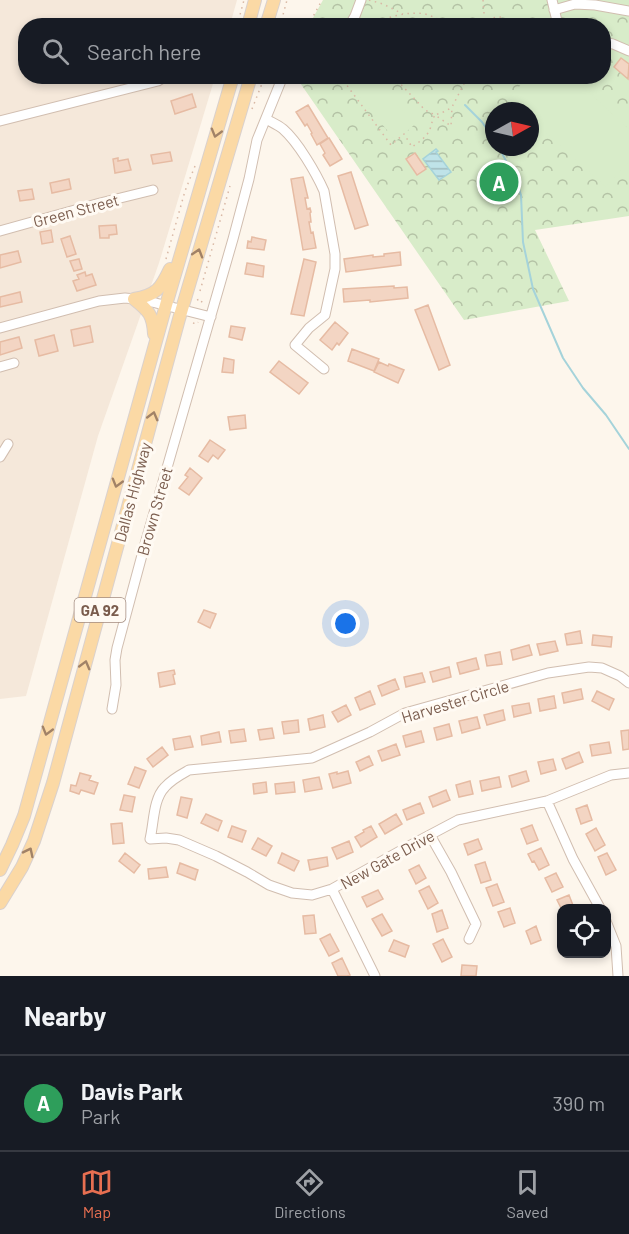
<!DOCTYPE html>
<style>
body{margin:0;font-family:Barlow,sans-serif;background:#20242c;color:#f1f3f6}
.controls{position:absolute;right:18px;bottom:18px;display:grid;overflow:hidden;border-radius:12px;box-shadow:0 3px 9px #0003}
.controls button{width:54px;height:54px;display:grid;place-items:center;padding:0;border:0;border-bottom:2px solid #363941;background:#171b24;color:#f1f3f6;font:30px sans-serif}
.compass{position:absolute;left:485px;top:102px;width:54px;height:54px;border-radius:50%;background:#171b24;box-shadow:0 3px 9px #0003;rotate:82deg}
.you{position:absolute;left:346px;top:624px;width:21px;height:21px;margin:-15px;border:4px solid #fff;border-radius:50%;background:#1a73e8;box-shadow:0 0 0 9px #1a73e833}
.badge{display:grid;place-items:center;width:39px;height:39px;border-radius:50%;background:#e76f51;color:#fff;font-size:20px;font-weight:700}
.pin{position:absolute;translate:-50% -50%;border:3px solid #fff;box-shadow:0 2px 6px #0006}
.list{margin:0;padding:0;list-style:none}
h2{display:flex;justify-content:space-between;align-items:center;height:78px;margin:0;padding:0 24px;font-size:26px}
h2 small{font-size:20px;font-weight:400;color:#9ea1a6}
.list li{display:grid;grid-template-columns:39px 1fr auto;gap:18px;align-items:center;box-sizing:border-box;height:96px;padding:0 24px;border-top:2px solid #363941}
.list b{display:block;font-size:22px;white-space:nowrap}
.list p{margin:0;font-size:20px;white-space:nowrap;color:#9ea1a6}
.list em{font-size:20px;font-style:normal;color:#9ea1a6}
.icon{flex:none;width:33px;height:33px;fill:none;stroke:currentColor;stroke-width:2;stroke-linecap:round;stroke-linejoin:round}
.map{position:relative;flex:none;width:629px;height:976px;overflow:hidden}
.search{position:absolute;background:#171b24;box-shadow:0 3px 9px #0003;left:18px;right:18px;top:18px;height:66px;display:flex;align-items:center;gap:15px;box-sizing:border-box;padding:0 21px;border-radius:24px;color:#9ea1a6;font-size:22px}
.sheet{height:174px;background:#171b24}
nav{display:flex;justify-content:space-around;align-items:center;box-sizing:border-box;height:84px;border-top:2px solid #363941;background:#171b24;font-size:16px;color:#9ea1a6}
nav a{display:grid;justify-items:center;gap:3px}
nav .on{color:#e76f51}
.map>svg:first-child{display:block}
.residential{fill:#f5e8da}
.park{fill:url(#park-crowns);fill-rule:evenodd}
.pitch{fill:#d8ecc9}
.water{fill:url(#water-rules);stroke:#a5d3da;stroke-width:1.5}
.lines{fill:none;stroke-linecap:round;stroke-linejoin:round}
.stream{stroke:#a5d3da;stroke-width:2}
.building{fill:#f3d5c3;stroke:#e6bba3;stroke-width:1.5}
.minor-casing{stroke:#d1beb0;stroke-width:11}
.major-casing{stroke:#dad1cd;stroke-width:14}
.path{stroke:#d9b8a5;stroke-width:1.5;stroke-dasharray:1.5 4.5;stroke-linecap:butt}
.minor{stroke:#fff;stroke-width:9}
.major{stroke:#fbd9a5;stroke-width:12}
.oneway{stroke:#a18267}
.labels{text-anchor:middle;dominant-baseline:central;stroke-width:6;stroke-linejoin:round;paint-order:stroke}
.shield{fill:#fffaf3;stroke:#a28b7f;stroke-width:1.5}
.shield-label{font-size:15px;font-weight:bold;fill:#7a5c4d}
.street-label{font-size:16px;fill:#7a5c4d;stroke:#fffaf3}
</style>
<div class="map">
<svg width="629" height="976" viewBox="0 0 629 976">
<defs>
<pattern id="park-crowns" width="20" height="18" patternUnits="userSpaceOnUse" patternTransform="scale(1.5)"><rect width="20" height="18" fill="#d8ecc9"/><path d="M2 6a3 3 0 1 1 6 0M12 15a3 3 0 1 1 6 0" fill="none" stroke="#b4c2a5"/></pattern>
<pattern id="water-rules" width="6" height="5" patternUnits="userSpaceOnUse" patternTransform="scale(1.5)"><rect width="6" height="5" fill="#bfe3e8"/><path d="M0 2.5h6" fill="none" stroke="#a0bbbe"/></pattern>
</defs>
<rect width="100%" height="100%" fill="#fdf6ec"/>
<!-- residential -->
<path class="residential" d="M0 0H237L230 25 26 26V76L215 77 159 263 98 436 26 696 0 699Z"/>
<!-- park -->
<path class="park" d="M323 0H629V216L535 230 569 301 464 320 296 77 604 76V26L309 25ZM494 111H530V147H494Z"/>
<!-- pitch -->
<path class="pitch" d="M356 77H375L414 125 396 141 348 83Z
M528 77H572L629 129V161L606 187 530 118V111H523L509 98Z"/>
<!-- water -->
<path class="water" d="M436 149 438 151 436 152 451 172 439 180 423 159Z"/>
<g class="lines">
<!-- stream -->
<path class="stream" d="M465 105 482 122 494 139
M499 147 517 183 521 195 523 242 533 289 563 358 583 388 606 415 629 449"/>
</g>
<!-- building -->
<path class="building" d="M621 58 629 64 628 79 614 67Z
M192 94 196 107 175 114 171 101Z
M308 105 328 138 317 145 311 134 312 133 307 124 305 126 296 112Z
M329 138 342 159 330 166 323 155 325 153 320 144Z
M170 152 172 161 153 164 151 155Z
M415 153 426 169 417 175 406 159Z
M118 158V161L128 159 131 170 115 173 113 159Z
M351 172 368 225 355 229 338 176Z
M303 177 308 198H305L307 209 310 208 311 212 310 213 311 222H309L311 233 313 232 316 248 303 250 291 179Z
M69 179 71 189 52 193 50 183Z
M32 189 34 199 20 201 18 191Z
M116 225 117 234 109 235V238H100L99 226Z
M51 230 53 242 42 244 40 232Z
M70 236 76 254 67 257 61 239Z
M252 237 266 240 264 250 247 248 248 241 251 242Z
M18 251 21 262 0 268V255Z
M400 252 401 265 346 272 344 259 373 255V257L384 256V254Z
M79 259 82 269 74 271 70 261Z
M304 259 316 262 304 316 291 314Z
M247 263 264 266 263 277 245 274Z
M85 272 86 276 92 274 96 285 77 291 73 281 79 279 77 275Z
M394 286V288L407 287 408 298 370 302V300L344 302 343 289Z
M20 292 22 302 0 307V297Z
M428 305 450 365 439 370 415 310Z
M335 322 348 333 339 345 337 343 332 350 320 340Z
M90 326 93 342 74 346 71 330Z
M231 326 245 328 242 340 229 337Z
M54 335 58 351 39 356 35 340Z
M19 337 22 348 0 355V342Z
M352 349 379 359 374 371 348 361Z
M224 358 234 360 233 373 222 372Z
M279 361 308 383 299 394 270 372Z
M379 362 388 366 389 364 404 370 398 383 374 372Z
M245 415 246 428 230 430 228 417Z
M210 440 225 450 218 459 213 455 208 462 199 456Z
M190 468 202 478 189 495 179 488 188 477 185 475Z
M204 610 216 614 210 628 198 622Z
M580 631 582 643 567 645 565 634Z
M593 635 612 637 611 647 592 645Z
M555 641 558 651 540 655 537 644Z
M529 645 532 655 513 660 511 650Z
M500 652 502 664 487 666 485 655Z
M476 658 479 669 460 674 457 663Z
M449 667 451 677 433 682 430 672Z
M174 670 175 674 173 675 175 684 160 687 158 673Z
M422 673 425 682 406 687 404 677Z
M395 679 399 689 382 696 378 686Z
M581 689 583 699 564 703 562 693Z
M370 691 375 704 360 710 355 698Z
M597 691 614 699 609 710 592 701Z
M554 696 556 708 540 711 538 699Z
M529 703 531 713 514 717 512 706Z
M346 705 351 715 338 722 332 712Z
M503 710 505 720 487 725 484 715Z
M323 715 325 727 310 730 308 719Z
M477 717 480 728 462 733 459 721Z
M298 720 299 732 284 734 282 722Z
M449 724 452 736 437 740 434 728Z
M272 728 274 738 260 740 258 730Z
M244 729 246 741 231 743 229 731Z
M629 730V749L623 750 621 731Z
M421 731 424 742 406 747 403 736Z
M219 732 221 742 202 745 201 736Z
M190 736 193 747 175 750 173 739Z
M609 742 611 753 592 756 590 745Z
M396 744 400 755 382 761 378 751Z
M162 747 168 755 153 767 147 759Z
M579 752 583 762 566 769 562 759Z
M369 756 373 765 360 771 356 762Z
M553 759 556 770 541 774 538 762Z
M135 767 146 771 139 788 128 784Z
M348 771 351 783 333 788 329 774 337 772V774Z
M526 771 529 781 512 787 509 776Z
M80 773 91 776 89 780 98 783 94 794 81 790 79 794 70 791 71 785 76 786Z
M319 777 322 789 305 792 303 780Z
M499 777 501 787 482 791 480 781Z
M470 781 473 794 459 797 456 785Z
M266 782 267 792 254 794 253 784Z
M294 782 295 792 276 794 275 784Z
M446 790 450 800 433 807 429 797Z
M124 795 135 797 132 812 120 810Z
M181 797 192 799 187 818 177 815Z
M420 803 424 813 407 820 403 810Z
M587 805 592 820 581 824 576 809Z
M206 814 222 821 218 831 201 823Z
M396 814 402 824 385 834 379 824Z
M122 823 124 843 113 844 111 824Z
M532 825 538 840 527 844 521 829Z
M232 826 246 831 242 842 228 837Z
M371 826 377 837 361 847 355 837 364 832 363 830Z
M596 828 605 845 595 851 586 834Z
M258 838 272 846 266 856 252 849Z
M478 839 482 849 468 855 464 844Z
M349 841 353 852 337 859 332 848Z
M541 848 549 865 539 870 534 861 532 862 528 854Z
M125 853 140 865 134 873 119 861Z
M282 853 299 861 294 871 278 863Z
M607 853 616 870 606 875 598 857Z
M327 857 328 866 310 870 308 860Z
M485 862 491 880 481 883 475 865Z
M180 863 198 870 195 880 177 873Z
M419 865 426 878 416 884 409 870Z
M166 867 168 877 149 879 148 869Z
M556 873 563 887 552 892 545 878Z
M497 884 504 902 493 906 486 888Z
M429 886 438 903 428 909 419 891Z
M378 890 383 899 367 907 362 897Z
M569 895 574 908H562V910L557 900Z
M510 908 515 923 504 927 498 912Z
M442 910 448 928 437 932 432 914Z
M382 914 392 931 382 936 372 919Z
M314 915 316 933 305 934 303 916Z
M536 926 541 940 531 944 526 931Z
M330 934 339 951 329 956 320 939Z
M443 939 452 957 442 962 433 944Z
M394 940 409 946 405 957 389 951Z
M342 958 350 975 347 976H338L332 963Z
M462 965 477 966 476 976H461Z"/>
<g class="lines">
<defs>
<path id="minor" d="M552 0 557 21 561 26
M554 10 575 4 595 5 629 11
M349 26 355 16 361 0
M604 42 613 44 629 51
M266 119C271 122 278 125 283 129 298 142 316 173 324 191L335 254V269L325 315 309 328 295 345 324 369
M0 121 158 81 166 76
M0 231 100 203 153 190
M0 328 99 301 125 298 144 300 211 317
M0 367 14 363
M0 457 8 444
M629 683 620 676 602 668 589 667 548 673 405 713 370 732 312 758 189 770C180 775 172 779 165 787 153 799 154 823 150 839L166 838 179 840 216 856 247 872 269 885 292 893 312 895 332 889 409 846 458 820 547 801 611 775 629 773
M112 709 116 685 115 660 117 648 145 544 233 239 249 179 257 140 283 76
M547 801 573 859 600 908
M430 835 451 872 476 924 469 939
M332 889 375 976
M606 921 616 946 618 976"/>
<path id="major" d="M248 26 255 0
M266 26 274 0
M134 299C157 295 161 288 170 269
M134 299C149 311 153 315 154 334
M0 870 12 845 24 816 166 305 233 76
M0 903 22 867 34 841 53 783 179 319 251 76"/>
</defs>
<!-- minor casing -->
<use href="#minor" class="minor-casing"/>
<!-- major casing -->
<use href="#major" class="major-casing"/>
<!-- path -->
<path class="path" d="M369 0 383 4 403 14
M483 0 485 26
M237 26 244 0
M280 26 287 0
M308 26 322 0
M374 26C385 16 411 11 425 14 433 16 439 21 448 21 459 22 471 20 480 26
M486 26 491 18 501 17
M340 76 391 145 404 134 412 147C419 142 427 137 430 129 432 124 432 120 435 115L451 126 452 107
M393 76 425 110 435 115 446 111 452 107 468 76
M252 109 265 76
M166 259 185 191 195 166
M200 291 230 186
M197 300 200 299 202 301 201 303
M193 323 197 324 198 322"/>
<!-- minor -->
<use href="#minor" class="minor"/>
<!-- major -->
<use href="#major" class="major"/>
</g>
<!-- one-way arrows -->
<defs><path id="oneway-chevron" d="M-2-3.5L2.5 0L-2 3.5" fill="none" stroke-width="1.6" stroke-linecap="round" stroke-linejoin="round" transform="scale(1.5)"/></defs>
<g class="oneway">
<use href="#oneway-chevron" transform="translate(216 133) rotate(106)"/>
<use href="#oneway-chevron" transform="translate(198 253) rotate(-73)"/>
<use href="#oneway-chevron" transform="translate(153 416) rotate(-75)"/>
<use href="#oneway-chevron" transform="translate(117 483) rotate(106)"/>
<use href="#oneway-chevron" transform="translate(85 665) rotate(-75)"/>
<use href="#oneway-chevron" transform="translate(47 731) rotate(106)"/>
<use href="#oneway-chevron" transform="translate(29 852) rotate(-64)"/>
</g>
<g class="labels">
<!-- shield labels -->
<rect class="shield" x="74.5" y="598" width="51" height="24" rx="4.5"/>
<g class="shield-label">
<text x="100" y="610">GA 92</text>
</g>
<!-- street labels -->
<g class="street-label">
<text transform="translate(76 210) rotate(-15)">Green Street</text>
<text transform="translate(132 492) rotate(-75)">Dallas Highway</text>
<text transform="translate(154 511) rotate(-74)">Brown Street</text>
<text transform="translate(455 701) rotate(-17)">Harvester Circle</text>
<text transform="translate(387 859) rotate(-29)">New Gate Drive</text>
</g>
</g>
</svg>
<div class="controls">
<button><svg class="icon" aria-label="locate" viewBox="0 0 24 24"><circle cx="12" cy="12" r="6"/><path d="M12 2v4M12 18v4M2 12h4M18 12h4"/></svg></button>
</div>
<svg class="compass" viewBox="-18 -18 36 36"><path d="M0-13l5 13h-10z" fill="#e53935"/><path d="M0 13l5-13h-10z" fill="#9ea1a6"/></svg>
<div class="you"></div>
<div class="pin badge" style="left:499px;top:182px;background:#2e9e5b">A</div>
<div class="search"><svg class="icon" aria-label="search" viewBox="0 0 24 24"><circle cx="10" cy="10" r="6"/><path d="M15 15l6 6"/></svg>Search here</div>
</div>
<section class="sheet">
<h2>Nearby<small></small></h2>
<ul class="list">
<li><span class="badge" style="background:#2e9e5b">A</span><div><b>Davis Park</b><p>Park</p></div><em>390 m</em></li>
</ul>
</section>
<nav>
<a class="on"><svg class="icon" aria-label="map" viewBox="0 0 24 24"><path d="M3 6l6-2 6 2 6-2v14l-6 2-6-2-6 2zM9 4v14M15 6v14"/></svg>Map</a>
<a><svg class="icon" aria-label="directions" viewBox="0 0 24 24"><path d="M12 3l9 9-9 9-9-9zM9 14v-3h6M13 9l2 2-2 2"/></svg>Directions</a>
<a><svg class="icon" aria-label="saved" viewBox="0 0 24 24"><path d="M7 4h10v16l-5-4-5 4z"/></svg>Saved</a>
</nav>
